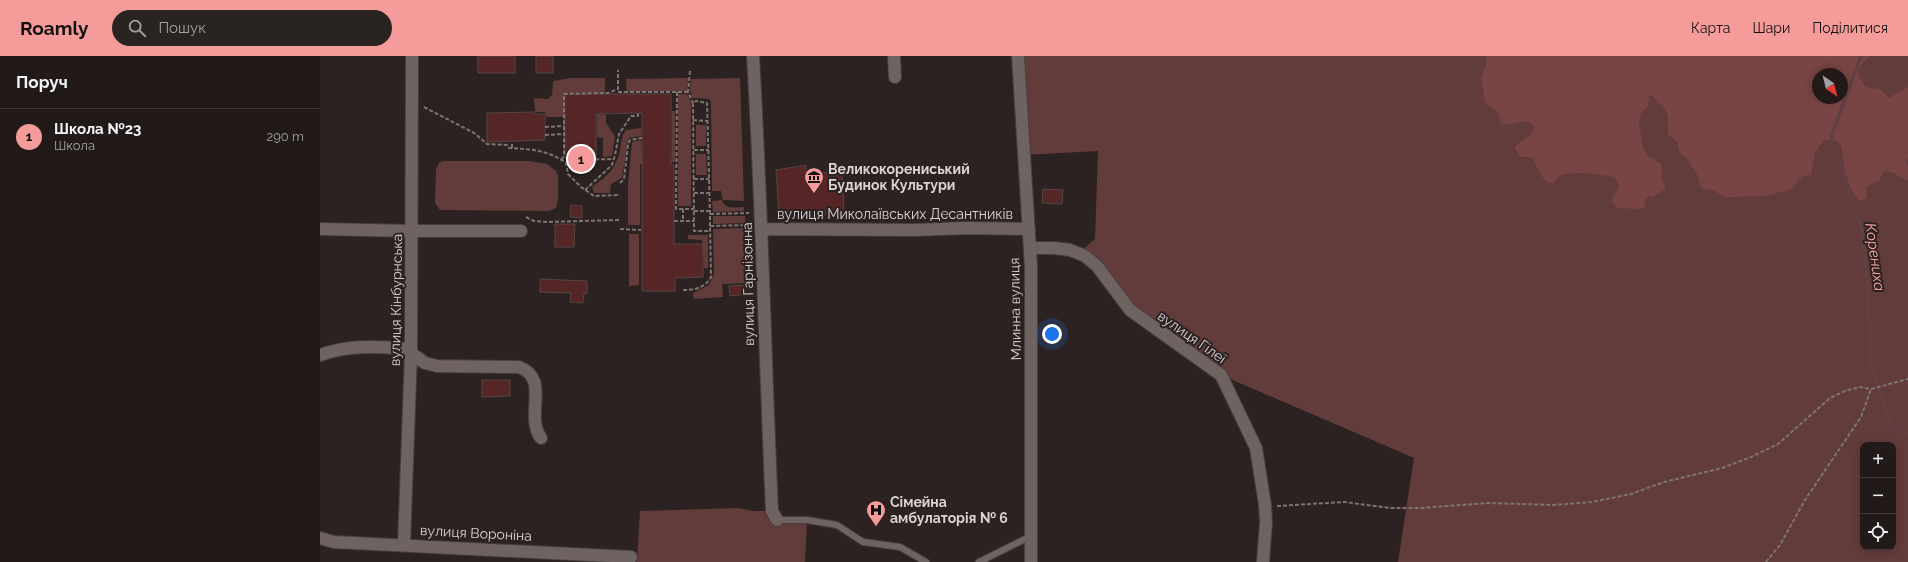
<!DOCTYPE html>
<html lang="uk">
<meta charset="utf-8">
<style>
body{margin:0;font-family:Raleway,sans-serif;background:#292322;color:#f1f3f6}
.controls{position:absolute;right:12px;bottom:12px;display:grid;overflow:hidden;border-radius:8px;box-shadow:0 2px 10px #0003}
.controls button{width:36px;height:36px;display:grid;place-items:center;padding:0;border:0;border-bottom:1px solid #3e3838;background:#211a19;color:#f1f3f6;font:20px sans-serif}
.compass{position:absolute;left:1492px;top:12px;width:36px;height:36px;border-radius:50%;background:#211a19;box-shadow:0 2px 10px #0003;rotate:145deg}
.you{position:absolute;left:732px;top:278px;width:14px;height:14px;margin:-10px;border:3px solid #fff;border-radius:50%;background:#1a73e8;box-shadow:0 0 0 6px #1a73e833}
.badge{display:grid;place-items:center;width:26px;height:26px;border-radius:50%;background:#f59b99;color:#111;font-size:13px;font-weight:700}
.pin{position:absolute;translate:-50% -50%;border:2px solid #fff;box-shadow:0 1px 4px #0006}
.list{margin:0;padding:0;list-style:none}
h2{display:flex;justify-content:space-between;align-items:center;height:52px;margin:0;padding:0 16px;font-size:17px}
h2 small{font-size:13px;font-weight:400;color:#a2a1a2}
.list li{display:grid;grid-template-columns:26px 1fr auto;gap:12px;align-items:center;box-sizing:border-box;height:56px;padding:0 16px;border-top:1px solid #3e3838}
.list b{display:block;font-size:15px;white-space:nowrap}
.list p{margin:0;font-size:13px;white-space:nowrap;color:#a2a1a2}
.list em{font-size:13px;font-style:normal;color:#a2a1a2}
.icon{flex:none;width:22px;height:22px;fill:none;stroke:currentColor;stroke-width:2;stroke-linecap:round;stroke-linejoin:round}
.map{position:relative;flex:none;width:1588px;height:506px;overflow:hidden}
header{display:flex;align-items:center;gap:24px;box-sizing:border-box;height:56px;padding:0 20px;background:#f59b99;color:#111}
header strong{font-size:19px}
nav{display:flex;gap:22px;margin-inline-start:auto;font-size:14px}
.search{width:280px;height:36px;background:#292322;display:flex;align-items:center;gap:10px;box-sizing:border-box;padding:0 14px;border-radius:22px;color:#a2a1a2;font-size:15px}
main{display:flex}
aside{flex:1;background:#211a19}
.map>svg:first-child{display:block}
.green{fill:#623c3b;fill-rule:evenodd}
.forest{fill:#794544;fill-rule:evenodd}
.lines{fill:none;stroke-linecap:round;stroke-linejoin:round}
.stream{stroke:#604043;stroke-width:3.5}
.building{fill:#562626;stroke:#524646}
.lane-casing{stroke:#473f3f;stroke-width:8}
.street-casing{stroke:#473f3f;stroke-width:14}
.path{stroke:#7d7474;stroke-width:2;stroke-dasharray:4 2;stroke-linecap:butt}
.lane{stroke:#6f6362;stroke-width:6}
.street{stroke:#6f6362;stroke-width:12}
.labels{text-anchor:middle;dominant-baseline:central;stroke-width:4;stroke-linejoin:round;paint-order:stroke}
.poi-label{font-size:14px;font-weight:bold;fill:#dad3d3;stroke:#2c2221;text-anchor:start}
.street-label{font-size:14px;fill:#dad3d3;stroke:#2c2221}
.water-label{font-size:15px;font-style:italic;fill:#fda7a5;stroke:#2c2221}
</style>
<header>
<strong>Roamly</strong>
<div class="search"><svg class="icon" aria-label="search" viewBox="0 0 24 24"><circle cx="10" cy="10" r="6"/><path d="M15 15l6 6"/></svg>Пошук</div>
<nav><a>Карта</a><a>Шари</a><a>Поділитися</a></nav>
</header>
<main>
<aside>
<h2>Поруч<small></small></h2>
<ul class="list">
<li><span class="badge">1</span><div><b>Школа №23</b><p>Школа</p></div><em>290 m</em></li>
</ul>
</aside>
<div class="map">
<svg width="1588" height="506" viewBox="0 0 1588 506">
<rect width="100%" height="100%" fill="#2c2221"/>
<!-- green -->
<path class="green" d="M698 0H1588V506H1078L1094 402 901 319 827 268 758 197 775 183 778 95 703 99ZM1498 18H1522V42H1498ZM1543 389H1573V491H1543Z
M251 22H285V37H244V61H226L225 56H215L214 42 228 43 232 39 233 25Z
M368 22 367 35 307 36 306 23Z
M420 22 424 145 404 144 402 142 401 135H392L391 46 389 43 372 42 370 33 371 23Z
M358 38H367L371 46V150H358Z
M352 55H355V106H341V103H352Z
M277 58 286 59V67L295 80 292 100 283 101V82L277 81Z
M376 69H386V90H376Z
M321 72V80L309 82 308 85 302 122 291 128 290 137H274L272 131C286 121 296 113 300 95 301 87 301 81 306 74Z
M321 84 322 103H333V108H320V169H308V128L312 86Z
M376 98H386L387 119H376Z
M124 105H209L227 108 236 115 238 121V144L236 152 229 155 120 154 115 147 116 113 119 107Z
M402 144C405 154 414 151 424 151V155L393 156 392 145Z
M393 160H425V167L393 168Z
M424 172 427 227 402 228 403 241 374 243 373 237 389 229 394 218 393 173Z
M309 178H319V229L309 230Z
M368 179H388V212H384L382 184 368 183Z
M418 452 434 455H452L457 464H487L485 506H317L320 455Z"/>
<!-- forest -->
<path class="forest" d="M1167 0H1550C1547 3 1543 6 1541 9 1533 21 1547 37 1559 32L1569 42 1588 31V102L1586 106 1588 111V124H1585L1574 117 1564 115 1559 125 1546 130 1547 142 1540 145C1529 136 1525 116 1523 102 1522 98 1523 93 1521 89 1517 84 1509 83 1503 85L1495 97 1491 119 1483 120 1469 134 1445 140 1410 141H1405L1393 134H1388L1381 132 1377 118 1366 101 1360 98 1357 86 1348 78V62L1346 55 1332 39 1329 40 1328 50 1321 57 1319 65 1322 88 1326 99 1341 108C1343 117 1339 121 1345 129V133L1332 141 1329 140 1325 144V151L1322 153 1298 152 1292 147V142C1298 134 1302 130 1295 121 1284 118 1249 114 1240 120 1238 121 1235 125 1234 127H1229C1225 124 1222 121 1220 117 1214 106 1216 99 1200 101L1195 92C1200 82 1214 82 1214 70 1204 59 1193 72 1181 67L1177 55 1169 50 1165 46 1161 21 1166 11ZM1498 18H1522V42H1498Z"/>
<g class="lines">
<!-- stream -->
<path class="stream" d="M1541 0 1511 81 1542 174 1548 236 1551 310 1571 368 1588 377"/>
</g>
<!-- building -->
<path class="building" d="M158 0H195V17H158Z
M216 0H233V17H216Z
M245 38H351V109H354V188H383V221L355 222V235H322V57L276 58V102H245Z
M214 56V58H225V84L167 86V57Z
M486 109V117L521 116 523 125 524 158 489 160 459 159 456 114Z
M723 133 743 134 742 148 722 147Z
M251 149 262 150V162L250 161Z
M235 168H255L254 191H235Z
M220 223 267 225V237H264L263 247 250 246 251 237 220 236Z
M425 229 426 238 410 240 409 230Z
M162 324H190V340L162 341Z"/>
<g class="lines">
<defs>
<path id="lane" d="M457 464H487L517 469 543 486 580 491 606 506
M659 506 711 480"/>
<path id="street" d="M433 0C442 152 445 303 452 455L457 464
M574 0 575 21
M698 0 711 211V506
M0 173 92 175H201
M442 173 595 174 646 172 709 173
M710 192H734L750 194 765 200 777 210 810 254 901 319 936 392 945 449 946 466 943 506
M91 297 105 307 117 310 199 311C231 323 204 359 221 382
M0 299C33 288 57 291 91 293
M0 482 14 486 311 501
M84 488 91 297 92 0"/>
</defs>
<!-- lane casing -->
<use href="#lane" class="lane-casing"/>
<!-- street casing -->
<use href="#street" class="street-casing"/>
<!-- path -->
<path class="path" d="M370 15 368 36 373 47
M298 36H368
M357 36 356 153H374
M104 51 154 77 167 88 187 89 189 92C209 93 229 94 246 107L248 118 261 131 274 140 300 139
M373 64 388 65
M225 71 244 70
M225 79 244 78
M192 92V86
M374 94H389
M242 104 244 98V38L288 37 298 33V14
M246 107 251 104 294 103
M374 123H389
M300 127 304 123 308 89 310 84 322 82
M265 134 292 109 295 99 299 78 311 60H318V57
M374 137H390
M363 153V165
M374 155H390
M390 158 387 47 376 45 373 47 374 175H391
M206 161 214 165 226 166 300 164
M354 165H374
M390 170V158L429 157
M300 173 321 174
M363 234C375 234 385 232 391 221L390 170 431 169
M957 450 1024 446 1071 452H1100L1168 447 1233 449 1272 446 1311 438 1344 426 1402 412 1431 401 1458 388 1510 342 1525 335 1540 331 1551 333 1588 323
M1446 506 1460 489 1485 444 1541 361 1551 333"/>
<!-- lane -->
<use href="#lane" class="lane"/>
<!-- street -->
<use href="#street" class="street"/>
</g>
<!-- icons -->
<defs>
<symbol id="museum-pin" viewBox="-11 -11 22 30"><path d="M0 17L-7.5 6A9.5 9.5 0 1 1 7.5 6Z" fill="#f59b99" stroke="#2c2221"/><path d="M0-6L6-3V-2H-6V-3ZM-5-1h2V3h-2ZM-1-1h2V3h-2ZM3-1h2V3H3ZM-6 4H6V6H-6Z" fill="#111"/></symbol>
<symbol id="hospital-pin" viewBox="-11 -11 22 30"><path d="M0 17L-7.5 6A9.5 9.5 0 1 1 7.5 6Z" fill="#f59b99" stroke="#2c2221"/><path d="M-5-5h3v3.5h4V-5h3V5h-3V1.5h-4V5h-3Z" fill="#111"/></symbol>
</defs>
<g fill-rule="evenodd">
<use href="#museum-pin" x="483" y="110" width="22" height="30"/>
<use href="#hospital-pin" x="545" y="443" width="22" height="30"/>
</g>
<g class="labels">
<!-- poi labels -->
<g class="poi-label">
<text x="508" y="113">Великокорениський<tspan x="508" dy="16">Будинок Культури</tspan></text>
<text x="570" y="446">Сімейна<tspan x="570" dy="16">амбулаторія № 6</tspan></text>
</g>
<!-- street labels -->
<g class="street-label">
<text x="575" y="158">вулиця Миколаївських Десантників</text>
<text transform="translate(428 228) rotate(-91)">вулиця Гарнізонна</text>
<text transform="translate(76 244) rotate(-89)">вулиця Кінбурнська</text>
<text transform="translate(695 253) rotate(-91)">Млинна вулиця</text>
<text transform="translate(872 281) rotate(35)">вулиця Гілеї</text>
<text transform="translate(156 477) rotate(3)">вулиця Вороніна</text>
</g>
<!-- water labels -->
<g class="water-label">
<text transform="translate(1555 201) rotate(82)">Корениха</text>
</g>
</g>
</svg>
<div class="controls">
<button>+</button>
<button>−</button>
<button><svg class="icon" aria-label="locate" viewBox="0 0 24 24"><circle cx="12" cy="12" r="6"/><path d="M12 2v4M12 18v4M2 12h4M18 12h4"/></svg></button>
</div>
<svg class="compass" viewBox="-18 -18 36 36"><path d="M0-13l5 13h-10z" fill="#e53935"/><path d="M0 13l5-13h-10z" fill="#a2a1a2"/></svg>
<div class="you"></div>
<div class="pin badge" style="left:261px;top:103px">1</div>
</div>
</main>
